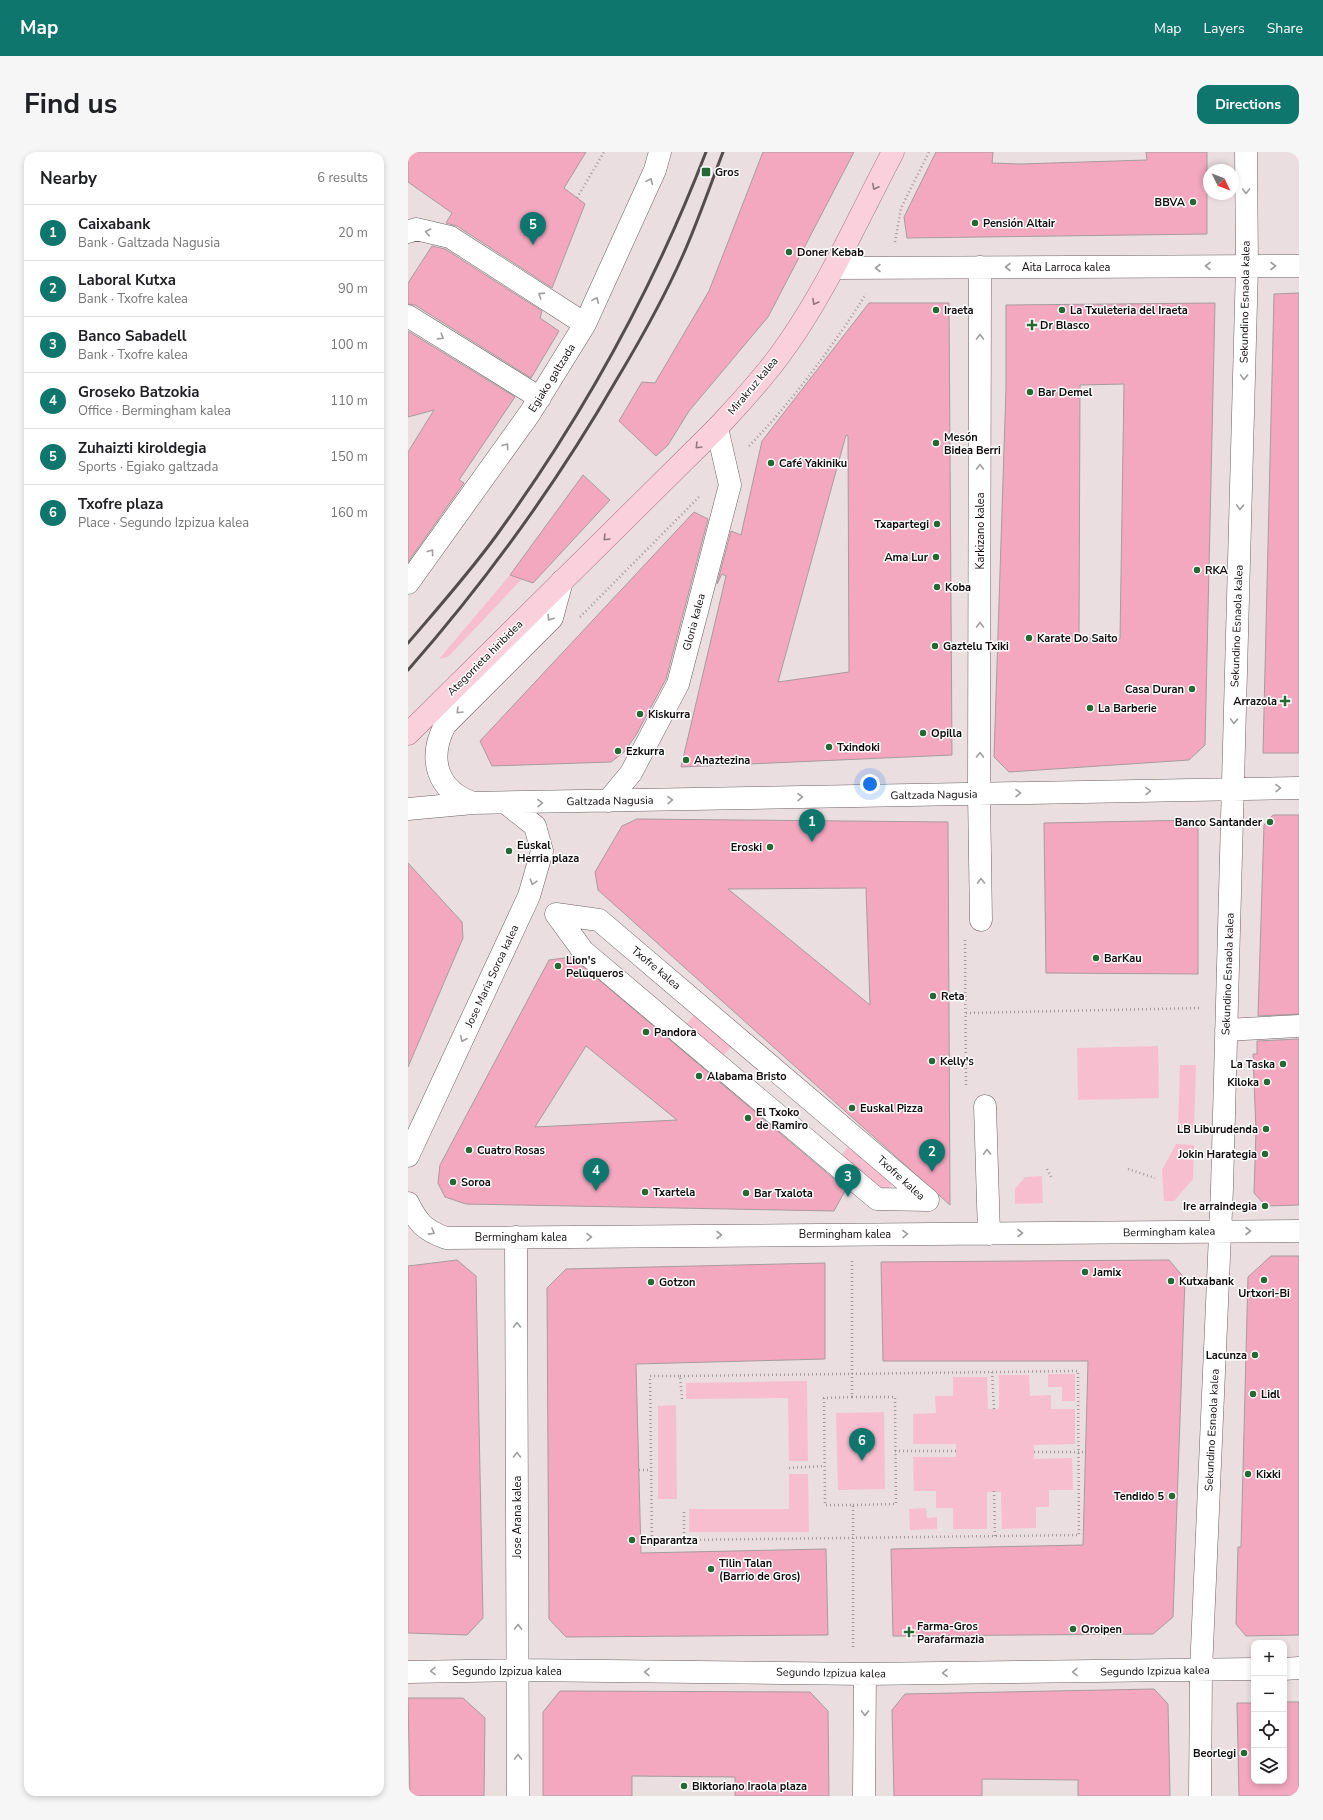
<!DOCTYPE html>
<meta charset="utf-8">
<style>
body{margin:0;font-family:"Nunito Sans",sans-serif;background:#f6f6f6;color:#202124}
.controls{position:absolute;right:12px;bottom:12px;display:grid;overflow:hidden;border-radius:8px;box-shadow:0 2px 6px #0003}
.controls button{width:36px;height:36px;display:grid;place-items:center;padding:0;border:0;border-bottom:1px solid #e0e0e0;background:#fff;color:#202124;font:20px sans-serif}
.compass{position:absolute;left:795px;top:12px;width:36px;height:36px;border-radius:50%;background:#fff;box-shadow:0 2px 6px #0003;rotate:133deg}
.you{position:absolute;left:462px;top:632px;width:14px;height:14px;margin:-10px;border:3px solid #fff;border-radius:50%;background:#1a73e8;box-shadow:0 0 0 6px #1a73e833}
.badge{display:grid;place-items:center;width:26px;height:26px;border-radius:50%;background:#0f766e;color:#fff;font-size:13px;font-weight:700}
.pin{position:absolute;translate:-50% -33px;filter:drop-shadow(0 1px 2px #0008)}
.pin::after{content:'';position:absolute;top:21px;width:14px;height:12px;background:inherit;clip-path:polygon(0 0,100% 0,50% 100%)}
.list{margin:0;padding:0;list-style:none}
h2{display:flex;justify-content:space-between;align-items:center;height:52px;margin:0;padding:0 16px;font-size:17px}
h2 small{font-size:13px;font-weight:400;color:#757577}
.list li{display:grid;grid-template-columns:26px 1fr auto;gap:12px;align-items:center;box-sizing:border-box;height:56px;padding:0 16px;border-top:1px solid #e0e0e0}
.list b{display:block;font-size:15px;white-space:nowrap}
.list p{margin:0;font-size:13px;white-space:nowrap;color:#757577}
.list em{font-size:13px;font-style:normal;color:#757577}
.icon{flex:none;width:22px;height:22px;fill:none;stroke:currentColor;stroke-width:2;stroke-linecap:round;stroke-linejoin:round}
.map{position:relative;flex:none;width:891px;height:1644px;overflow:hidden;border-radius:12px}
header{display:flex;align-items:center;gap:24px;box-sizing:border-box;height:56px;padding:0 20px;background:#0f766e;color:#fff}
header strong{font-size:19px}
nav{display:flex;gap:22px;margin-inline-start:auto;font-size:14px}
.intro{display:flex;align-items:center;justify-content:space-between;box-sizing:border-box;height:96px;padding:0 24px}
h1{margin:0;font-size:28px}
.button{padding:10px 18px;border-radius:12px;background:#0f766e;color:#fff;font-size:14px;font-weight:700}
main{display:flex;gap:24px;padding:0 24px}
aside{flex:1;background:#fff;border-radius:12px;box-shadow:0 2px 6px #0003}
.map>svg:first-child{display:block}
.green{fill:#f7bed0}
.building{fill:#f3a8c0;stroke:#a79b9e;fill-rule:evenodd}
.lines{fill:none;stroke-linecap:round;stroke-linejoin:round}
.minor-casing{stroke:#6c6164;stroke-width:23}
.major-casing{stroke:#a77686;stroke-width:23}
.path{stroke:#a2989b;stroke-width:2.5;stroke-dasharray:1 3;stroke-linecap:butt}
.minor{stroke:#fff;stroke-width:22}
.major{stroke:#fbd0dd;stroke-width:22}
.rail{stroke:#544c4f;stroke-width:3}
.oneway{stroke:#9f9d9e}
.oneway2{stroke:#91777f}
.poi-dot{fill:#246833;stroke:#fff;stroke-width:1.5}
.labels{text-anchor:middle;dominant-baseline:central;stroke-width:3;stroke-linejoin:round;paint-order:stroke}
.poi-label{font-size:11px;font-weight:bold;fill:#100b0d;stroke:#fff;text-anchor:start}
.street-label{font-size:11px;fill:#100b0d;stroke:#fff}
</style>
<header>
<strong>Map</strong>
<nav><a>Map</a><a>Layers</a><a>Share</a></nav>
</header>
<div class="intro"><h1>Find us</h1><a class="button">Directions</a></div>
<main>
<aside>
<h2>Nearby<small>6 results</small></h2>
<ul class="list">
<li><span class="badge">1</span><div><b>Caixabank</b><p>Bank · Galtzada Nagusia</p></div><em>20 m</em></li>
<li><span class="badge">2</span><div><b>Laboral Kutxa</b><p>Bank · Txofre kalea</p></div><em>90 m</em></li>
<li><span class="badge">3</span><div><b>Banco Sabadell</b><p>Bank · Txofre kalea</p></div><em>100 m</em></li>
<li><span class="badge">4</span><div><b>Groseko Batzokia</b><p>Office · Bermingham kalea</p></div><em>110 m</em></li>
<li><span class="badge">5</span><div><b>Zuhaizti kiroldegia</b><p>Sports · Egiako galtzada</p></div><em>150 m</em></li>
<li><span class="badge">6</span><div><b>Txofre plaza</b><p>Place · Segundo Izpizua kalea</p></div><em>160 m</em></li>
</ul>
</aside>
<div class="map">
<svg width="891" height="1644" viewBox="0 0 891 1644">
<rect width="100%" height="100%" fill="#eadee1"/>
<!-- green -->
<path class="green" d="M102 423 114 427 40 505 31 507Z
M287 862 325 893 313 906 276 875Z
M750 894 751 946 670 948 669 896Z
M772 913H788L786 977 770 976Z
M443 991 488 1028 474 1043 431 1006Z
M768 992 786 993 785 1027 766 1049H756L754 1018Z
M634 1024 635 1051 607 1052V1037L617 1025Z
M640 1222H667V1249H654V1235H640Z
M591 1223H621L622 1244 643 1243V1257H667V1292L626 1293V1307L664 1306 665 1338H641V1355H628V1376L594 1377 593 1340H579V1377H545V1356H528V1339H506L505 1305H548V1292H505V1262L528 1261 527 1244H545V1225H579L580 1257H591Z
M399 1229 400 1309H381L380 1246 278 1247V1231Z
M268 1253 269 1347H250V1254Z
M476 1260 477 1337 430 1338 428 1261Z
M381 1322H400L401 1380H281V1357H381Z
M518 1356 519 1366 529 1365V1377L502 1378 501 1357Z"/>
<!-- building -->
<path class="building" d="M0 0H178L156 36 177 52 144 136 49 74 38 71 44 61 0 30Z
M355 0H446L360 165 281 259 260 293 248 304 211 269 234 230 247 231 301 139Z
M528 0H585L584 11 612 12 739 8 738 0H799V82L499 86 496 65Z
M24 94 37 97 134 159 132 166 151 179 123 226 7 153 0 152V131Z
M891 141V601H855L866 142Z
M461 151H541L544 603 273 615 318 424 314 422 309 432 323 379 333 383 354 289ZM438 283 440 284 441 520 370 530Z
M807 151 797 593 781 608 601 620 586 605 598 236V153ZM716 232 712 487 671 486 672 233Z
M0 179 107 245 51 328 56 331 0 410V300L26 258 0 265Z
M175 323 202 348 125 431 102 423Z
M286 360 300 367 258 527 228 583 216 600 203 610 84 614 72 589Z
M865 663H891V862L850 864 856 673Z
M229 667 540 670 542 1053 190 738 187 720 214 674ZM458 736 462 853 320 737Z
M790 668V822L638 821 636 671Z
M0 711 54 770 55 786 0 915Z
M164 805 438 1037 426 1059 58 1052 37 1045 30 1031 32 1013 141 808ZM178 894 269 968 127 975Z
M891 887V1053L858 1054 846 1041 848 979 845 902H849V889Z
M863 1104H891V1483L838 1484 828 1472 830 1395H833L840 1125Z
M49 1108 68 1124 75 1466 59 1483 0 1481V1114Z
M761 1108 777 1127 765 1465 745 1482 485 1484 483 1397 675 1393 680 1209H475L473 1110Z
M417 1111V1207L228 1212 233 1401 418 1397 420 1483 158 1485 141 1467 139 1136 158 1117Z
M746 1537 760 1552 762 1644H670V1628L574 1627V1644H486L484 1558 497 1542Z
M152 1539 402 1540 420 1559 421 1644H327V1625L224 1624V1644H135V1560Z
M0 1546H55L77 1566 76 1644H2Z
M876 1550H891V1644H831L829 1551H846V1629H876Z"/>
<g class="lines">
<defs>
<path id="minor" d="M0 80 8 77 42 85 177 172
M572 115 571 642 573 768
M426 116 891 114
M0 164 132 246
M0 431 122 261 177 172 247 18 252 0
M200 649 223 621 270 532 322 333 309 276
M65 651C28 638 20 606 37 573L144 466 154 429
M0 657 65 651 891 636
M148 762 191 768 520 1048 469 1047 175 799Z
M818 878 891 874
M577 954 581 1082
M0 1004 121 744 134 699 127 674 98 651
M0 1051C10 1071 16 1078 38 1086L891 1079
M108 1085 110 1644
M876 1517 891 1516
M0 1520 110 1518 457 1522 846 1517
M456 1644 457 1522
M792 1644 793 1519 814 1036 839 114 838 0"/>
<path id="major" d="M0 582 309 276C331 252 355 227 374 200 419 138 449 68 485 0"/>
</defs>
<!-- minor casing -->
<use href="#minor" class="minor-casing"/>
<!-- major casing -->
<use href="#major" class="major-casing"/>
<!-- path -->
<path class="path" d="M169 46 196 0
M487 90 493 56 521 0
M341 294C384 250 425 194 458 142
M172 465 291 345
M557 788 558 935
M558 861 792 856
M639 1017 643 1025
M720 1017 747 1026
M444 1109V1245L416 1246 417 1353H445V1497
M584 1220 586 1257
M272 1224 670 1219 671 1383 276 1388
M444 1245H487L488 1352 445 1353
M274 1247 272 1224H242L244 1388H276V1357
M487 1299H548
M626 1300H677
M381 1316 417 1314
M231 1318H243
M586 1339 587 1384"/>
<!-- minor -->
<use href="#minor" class="minor"/>
<!-- major -->
<use href="#major" class="major"/>
<!-- rail -->
<path class="rail" d="M0 491C30 456 61 421 88 384 173 267 246 135 298 0
M0 518C79 428 149 331 209 227 233 187 256 146 275 103 290 69 302 34 315 0"/>
</g>
<!-- one-way arrows -->
<defs><path id="oneway-chevron" d="M-2-3.5L2.5 0L-2 3.5" fill="none" stroke-width="1.6" stroke-linecap="round" stroke-linejoin="round"/></defs>
<g class="oneway">
<use href="#oneway-chevron" transform="translate(242 29) rotate(-66)"/>
<use href="#oneway-chevron" transform="translate(838 39) rotate(90)"/>
<use href="#oneway-chevron" transform="translate(20 80) rotate(-167)"/>
<use href="#oneway-chevron" transform="translate(800 114) rotate(180)"/>
<use href="#oneway-chevron" transform="translate(865 114)"/>
<use href="#oneway-chevron" transform="translate(600 115) rotate(180)"/>
<use href="#oneway-chevron" transform="translate(470 116) rotate(180)"/>
<use href="#oneway-chevron" transform="translate(133 143) rotate(-147)"/>
<use href="#oneway-chevron" transform="translate(188 148) rotate(-66)"/>
<use href="#oneway-chevron" transform="translate(33 185) rotate(32)"/>
<use href="#oneway-chevron" transform="translate(572 185) rotate(-90)"/>
<use href="#oneway-chevron" transform="translate(836 225) rotate(92)"/>
<use href="#oneway-chevron" transform="translate(98 294) rotate(-54)"/>
<use href="#oneway-chevron" transform="translate(572 315) rotate(-90)"/>
<use href="#oneway-chevron" transform="translate(832 355) rotate(92)"/>
<use href="#oneway-chevron" transform="translate(23 400) rotate(-54)"/>
<use href="#oneway-chevron" transform="translate(142 466) rotate(122)"/>
<use href="#oneway-chevron" transform="translate(572 473) rotate(-90)"/>
<use href="#oneway-chevron" transform="translate(51 559) rotate(135)"/>
<use href="#oneway-chevron" transform="translate(826 569) rotate(92)"/>
<use href="#oneway-chevron" transform="translate(572 603) rotate(-89)"/>
<use href="#oneway-chevron" transform="translate(870 636) rotate(-1)"/>
<use href="#oneway-chevron" transform="translate(740 639) rotate(-1)"/>
<use href="#oneway-chevron" transform="translate(610 641) rotate(-1)"/>
<use href="#oneway-chevron" transform="translate(392 645) rotate(-1)"/>
<use href="#oneway-chevron" transform="translate(262 648) rotate(-1)"/>
<use href="#oneway-chevron" transform="translate(132 651) rotate(-1)"/>
<use href="#oneway-chevron" transform="translate(573 729) rotate(-91)"/>
<use href="#oneway-chevron" transform="translate(125 730) rotate(107)"/>
<use href="#oneway-chevron" transform="translate(55 887) rotate(115)"/>
<use href="#oneway-chevron" transform="translate(579 1000) rotate(-92)"/>
<use href="#oneway-chevron" transform="translate(840 1079)"/>
<use href="#oneway-chevron" transform="translate(24 1080) rotate(29)"/>
<use href="#oneway-chevron" transform="translate(612 1081)"/>
<use href="#oneway-chevron" transform="translate(497 1082) rotate(-1)"/>
<use href="#oneway-chevron" transform="translate(311 1083)"/>
<use href="#oneway-chevron" transform="translate(181 1085) rotate(-1)"/>
<use href="#oneway-chevron" transform="translate(109 1173) rotate(-90)"/>
<use href="#oneway-chevron" transform="translate(109 1303) rotate(-90)"/>
<use href="#oneway-chevron" transform="translate(110 1475) rotate(-90)"/>
<use href="#oneway-chevron" transform="translate(25 1519) rotate(179)"/>
<use href="#oneway-chevron" transform="translate(239 1520) rotate(-179)"/>
<use href="#oneway-chevron" transform="translate(667 1520) rotate(179)"/>
<use href="#oneway-chevron" transform="translate(537 1521) rotate(179)"/>
<use href="#oneway-chevron" transform="translate(457 1561) rotate(91)"/>
<use href="#oneway-chevron" transform="translate(110 1605) rotate(-90)"/>
</g>
<g class="oneway2">
<use href="#oneway-chevron" transform="translate(467 35) rotate(117)"/>
<use href="#oneway-chevron" transform="translate(407 150) rotate(120)"/>
<use href="#oneway-chevron" transform="translate(290 294) rotate(135)"/>
<use href="#oneway-chevron" transform="translate(198 386) rotate(135)"/>
</g>
<!-- markers -->
<g class="poi-dot">
<rect x="293" y="15" width="10" height="10" rx="2"/>
<circle cx="785" cy="50" r="4"/>
<circle cx="567" cy="71" r="4"/>
<circle cx="381" cy="100" r="4"/>
<circle cx="528" cy="158" r="4"/>
<circle cx="654" cy="158" r="4"/>
<path d="M622 167h4v4h4v4h-4v4h-4v-4h-4v-4h4z"/>
<circle cx="622" cy="240" r="4"/>
<circle cx="528" cy="291" r="4"/>
<circle cx="363" cy="311" r="4"/>
<circle cx="529" cy="372" r="4"/>
<circle cx="528" cy="405" r="4"/>
<circle cx="789" cy="418" r="4"/>
<circle cx="529" cy="435" r="4"/>
<circle cx="621" cy="486" r="4"/>
<circle cx="527" cy="494" r="4"/>
<circle cx="784" cy="537" r="4"/>
<path d="M875 543h4v4h4v4h-4v4h-4v-4h-4v-4h4z"/>
<circle cx="682" cy="556" r="4"/>
<circle cx="232" cy="562" r="4"/>
<circle cx="515" cy="581" r="4"/>
<circle cx="421" cy="595" r="4"/>
<circle cx="210" cy="599" r="4"/>
<circle cx="278" cy="608" r="4"/>
<circle cx="862" cy="670" r="4"/>
<circle cx="362" cy="695" r="4"/>
<circle cx="101" cy="699" r="4"/>
<circle cx="688" cy="806" r="4"/>
<circle cx="150" cy="814" r="4"/>
<circle cx="525" cy="844" r="4"/>
<circle cx="238" cy="880" r="4"/>
<circle cx="524" cy="909" r="4"/>
<circle cx="875" cy="912" r="4"/>
<circle cx="291" cy="924" r="4"/>
<circle cx="859" cy="930" r="4"/>
<circle cx="444" cy="956" r="4"/>
<circle cx="340" cy="966" r="4"/>
<circle cx="858" cy="977" r="4"/>
<circle cx="61" cy="998" r="4"/>
<circle cx="857" cy="1002" r="4"/>
<circle cx="45" cy="1030" r="4"/>
<circle cx="237" cy="1040" r="4"/>
<circle cx="338" cy="1041" r="4"/>
<circle cx="857" cy="1054" r="4"/>
<circle cx="677" cy="1120" r="4"/>
<circle cx="856" cy="1128" r="4"/>
<circle cx="763" cy="1129" r="4"/>
<circle cx="243" cy="1130" r="4"/>
<circle cx="847" cy="1203" r="4"/>
<circle cx="845" cy="1242" r="4"/>
<circle cx="840" cy="1322" r="4"/>
<circle cx="764" cy="1344" r="4"/>
<circle cx="224" cy="1388" r="4"/>
<circle cx="303" cy="1417" r="4"/>
<circle cx="665" cy="1477" r="4"/>
<path d="M499 1474h4v4h4v4h-4v4h-4v-4h-4v-4h4z"/>
<circle cx="836" cy="1601" r="4"/>
<circle cx="276" cy="1634" r="4"/>
</g>
<g class="labels">
<!-- poi labels -->
<g class="poi-label">
<text x="307" y="20">Gros</text>
<text x="777" y="50" text-anchor="end">BBVA</text>
<text x="575" y="71">Pensión Altair</text>
<text x="389" y="100">Doner Kebab</text>
<text x="536" y="158">Iraeta</text>
<text x="662" y="158">La Txuleteria del Iraeta</text>
<text x="632" y="173">Dr Blasco</text>
<text x="630" y="240">Bar Demel</text>
<text x="536" y="285">Mesón<tspan x="536" dy="13">Bidea Berri</tspan></text>
<text x="371" y="311">Café Yakiniku</text>
<text x="521" y="372" text-anchor="end">Txapartegi</text>
<text x="520" y="405" text-anchor="end">Ama Lur</text>
<text x="797" y="418">RKA</text>
<text x="537" y="435">Koba</text>
<text x="629" y="486">Karate Do Saito</text>
<text x="535" y="494">Gaztelu Txiki</text>
<text x="776" y="537" text-anchor="end">Casa Duran</text>
<text x="869" y="549" text-anchor="end">Arrazola</text>
<text x="690" y="556">La Barberie</text>
<text x="240" y="562">Kiskurra</text>
<text x="523" y="581">Opilla</text>
<text x="429" y="595">Txindoki</text>
<text x="218" y="599">Ezkurra</text>
<text x="286" y="608">Ahaztezina</text>
<text x="854" y="670" text-anchor="end">Banco Santander</text>
<text x="109" y="693">Euskal<tspan x="109" dy="13">Herria plaza</tspan></text>
<text x="354" y="695" text-anchor="end">Eroski</text>
<text x="696" y="806">BarKau</text>
<text x="158" y="808">Lion's<tspan x="158" dy="13">Peluqueros</tspan></text>
<text x="533" y="844">Reta</text>
<text x="246" y="880">Pandora</text>
<text x="532" y="909">Kelly's</text>
<text x="867" y="912" text-anchor="end">La Taska</text>
<text x="299" y="924">Alabama Bristo</text>
<text x="851" y="930" text-anchor="end">Kiloka</text>
<text x="452" y="956">Euskal Pizza</text>
<text x="348" y="960">El Txoko<tspan x="348" dy="13">de Ramiro</tspan></text>
<text x="850" y="977" text-anchor="end">LB Liburudenda</text>
<text x="69" y="998">Cuatro Rosas</text>
<text x="849" y="1002" text-anchor="end">Jokin Harategia</text>
<text x="53" y="1030">Soroa</text>
<text x="245" y="1040">Txartela</text>
<text x="346" y="1041">Bar Txalota</text>
<text x="849" y="1054" text-anchor="end">Ire arraindegia</text>
<text x="685" y="1120">Jamix</text>
<text x="771" y="1129">Kutxabank</text>
<text x="251" y="1130">Gotzon</text>
<text x="856" y="1141" text-anchor="middle">Urtxori-Bi</text>
<text x="839" y="1203" text-anchor="end">Lacunza</text>
<text x="853" y="1242">Lidl</text>
<text x="848" y="1322">Kixki</text>
<text x="756" y="1344" text-anchor="end">Tendido 5</text>
<text x="232" y="1388">Enparantza</text>
<text x="311" y="1411">Tilin Talan<tspan x="311" dy="13">(Barrio de Gros)</tspan></text>
<text x="509" y="1474">Farma-Gros<tspan x="509" dy="13">Parafarmazia</tspan></text>
<text x="673" y="1477">Oroipen</text>
<text x="828" y="1601" text-anchor="end">Beorlegi</text>
<text x="284" y="1634">Biktoriano Iraola plaza</text>
</g>
<!-- street labels -->
<g class="street-label">
<text x="658" y="115">Aita Larroca kalea</text>
<text transform="translate(837 150) rotate(-89)">Sekundino Esnaola kalea</text>
<text transform="translate(144 226) rotate(-58)">Egiako galtzada</text>
<text transform="translate(345 234) rotate(-50)">Mirakruz kalea</text>
<text transform="translate(572 379) rotate(-90)">Karkizano kalea</text>
<text transform="translate(286 470) rotate(-75)">Gloria kalea</text>
<text transform="translate(829 474) rotate(-88)">Sekundino Esnaola kalea</text>
<text transform="translate(77 506) rotate(-45)">Ategorrieta hiribidea</text>
<text transform="translate(526 643) rotate(-1)">Galtzada Nagusia</text>
<text transform="translate(202 649) rotate(-1)">Galtzada Nagusia</text>
<text transform="translate(248 816) rotate(40)">Txofre kalea</text>
<text transform="translate(820 822) rotate(-88)">Sekundino Esnaola kalea</text>
<text transform="translate(84 824) rotate(-65)">Jose Maria Soroa kalea</text>
<text transform="translate(493 1026) rotate(42)">Txofre kalea</text>
<text transform="translate(761 1080) rotate(-1)">Bermingham kalea</text>
<text x="437" y="1082">Bermingham kalea</text>
<text x="113" y="1085">Bermingham kalea</text>
<text transform="translate(804 1278) rotate(-87)">Sekundino Esnaola kalea</text>
<text transform="translate(109 1365) rotate(-90)">Jose Arana kalea</text>
<text x="99" y="1519">Segundo Izpizua kalea</text>
<text transform="translate(747 1519) rotate(-1)">Segundo Izpizua kalea</text>
<text transform="translate(423 1521) rotate(1)">Segundo Izpizua kalea</text>
</g>
</g>
</svg>
<div class="controls">
<button>+</button>
<button>−</button>
<button><svg class="icon" aria-label="locate" viewBox="0 0 24 24"><circle cx="12" cy="12" r="6"/><path d="M12 2v4M12 18v4M2 12h4M18 12h4"/></svg></button>
<button><svg class="icon" aria-label="layers" viewBox="0 0 24 24"><path d="M12 4l9 5-9 5-9-5zM3 14l9 5 9-5"/></svg></button>
</div>
<svg class="compass" viewBox="-18 -18 36 36"><path d="M0-13l5 13h-10z" fill="#e53935"/><path d="M0 13l5-13h-10z" fill="#757577"/></svg>
<div class="you"></div>
<div class="pin badge" style="left:404px;top:690px">1</div>
<div class="pin badge" style="left:524px;top:1020px">2</div>
<div class="pin badge" style="left:440px;top:1045px">3</div>
<div class="pin badge" style="left:188px;top:1039px">4</div>
<div class="pin badge" style="left:125px;top:93px">5</div>
<div class="pin badge" style="left:454px;top:1309px">6</div>
</div>
</main>
